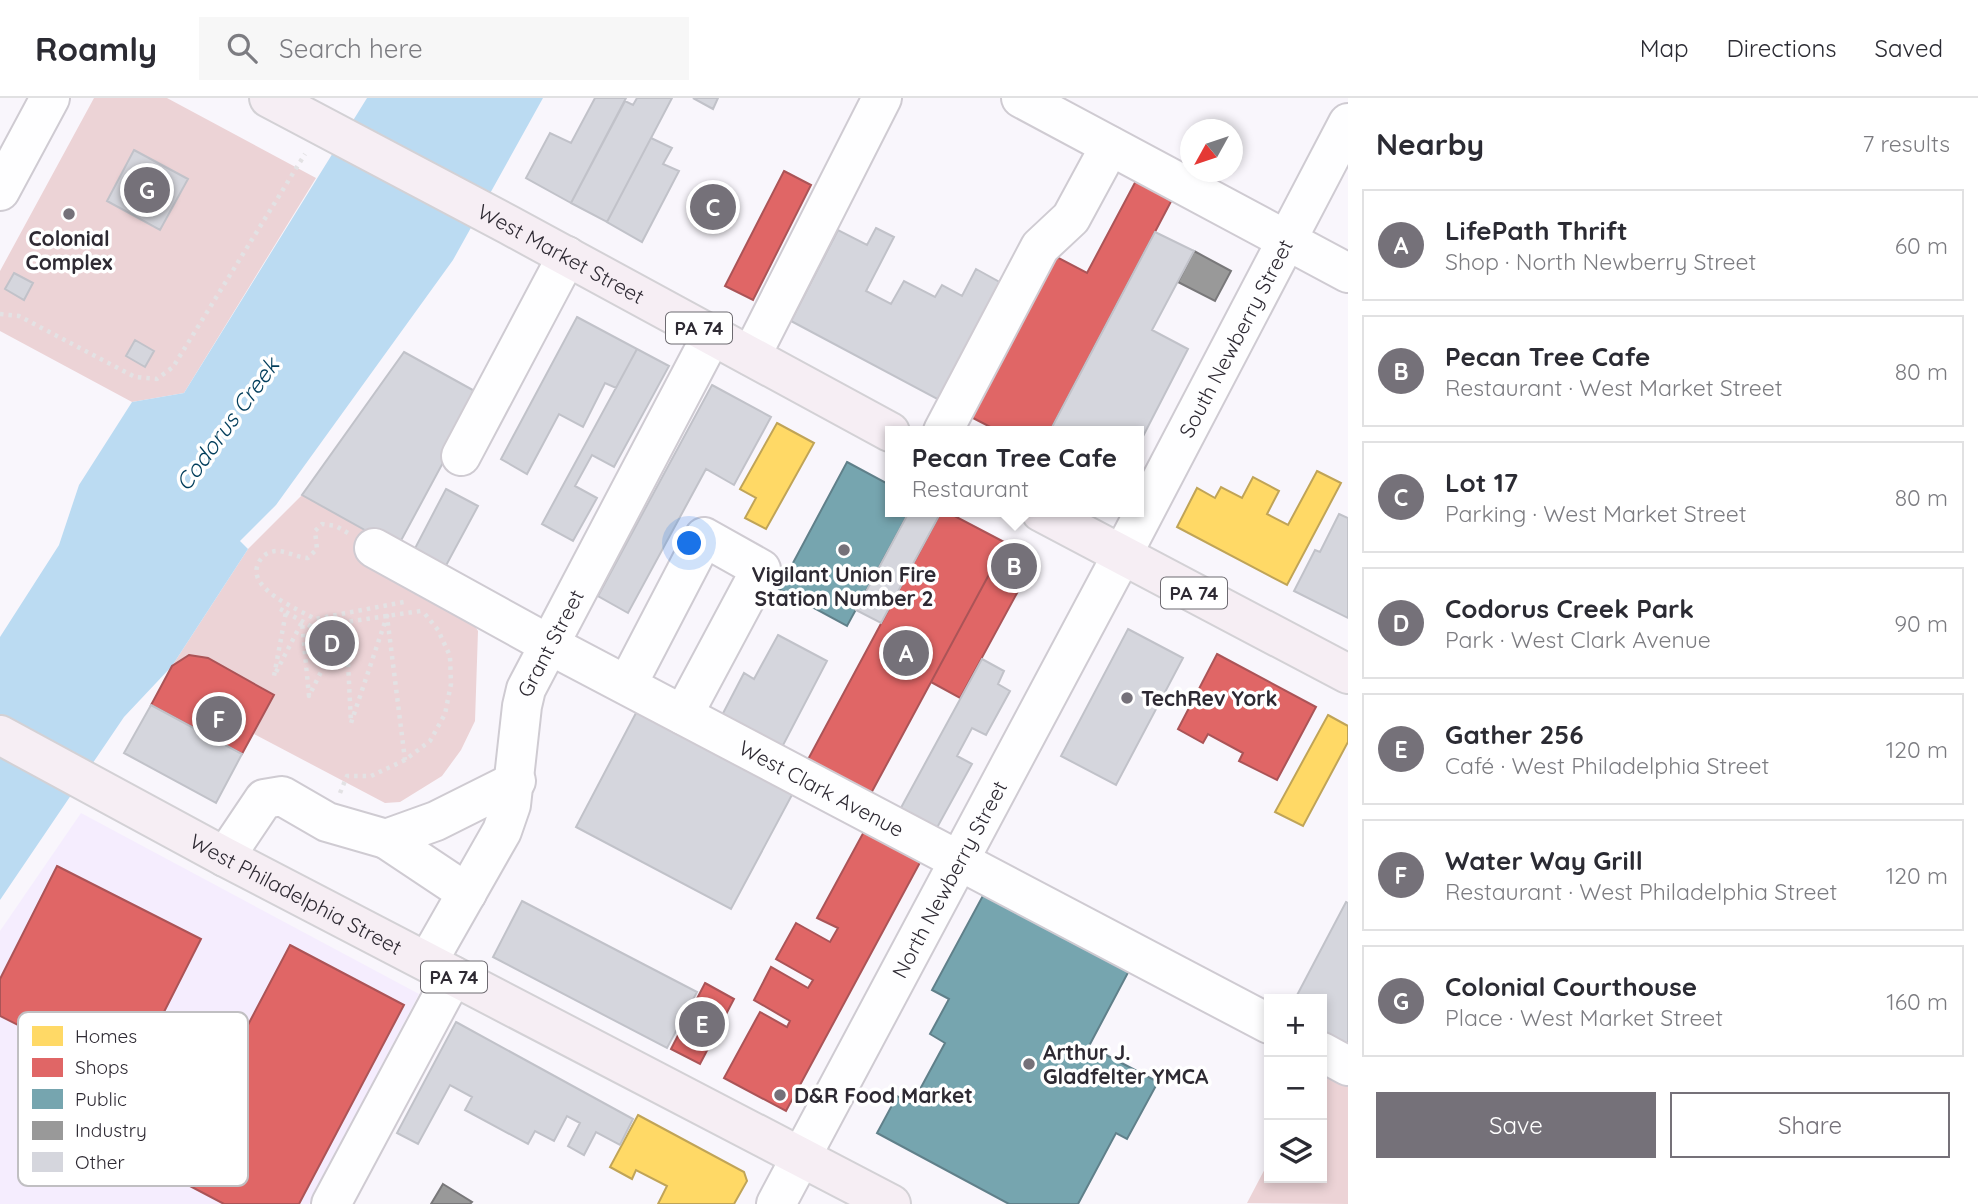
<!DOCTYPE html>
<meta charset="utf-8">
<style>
body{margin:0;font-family:Quicksand,sans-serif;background:#f7f7f7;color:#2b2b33}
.controls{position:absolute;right:21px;bottom:21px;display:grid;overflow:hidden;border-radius:0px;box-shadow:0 4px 10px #0003}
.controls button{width:63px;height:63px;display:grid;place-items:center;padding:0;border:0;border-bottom:2px solid #e1e1e2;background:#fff;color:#2b2b33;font:35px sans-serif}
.compass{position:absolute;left:1180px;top:21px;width:63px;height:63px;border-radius:50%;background:#fff;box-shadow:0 4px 10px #0003;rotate:230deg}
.you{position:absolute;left:690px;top:446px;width:24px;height:24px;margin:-18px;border:5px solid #fff;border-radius:50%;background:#1a73e8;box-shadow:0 0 0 10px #1a73e833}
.badge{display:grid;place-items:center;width:46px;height:46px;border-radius:50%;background:#757179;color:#fff;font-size:23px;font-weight:700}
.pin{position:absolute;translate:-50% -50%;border:4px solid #fff;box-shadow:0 2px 7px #0006}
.popup{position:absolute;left:885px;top:328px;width:259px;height:91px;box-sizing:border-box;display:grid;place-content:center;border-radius:0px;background:#fff;filter:drop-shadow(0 2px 5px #0005);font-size:23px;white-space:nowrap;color:#7c7c81}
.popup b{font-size:26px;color:#2b2b33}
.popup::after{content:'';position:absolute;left:50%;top:100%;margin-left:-14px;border:14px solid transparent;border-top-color:#fff}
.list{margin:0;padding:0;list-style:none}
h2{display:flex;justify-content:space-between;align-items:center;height:91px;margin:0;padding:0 28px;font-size:30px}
h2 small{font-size:23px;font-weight:400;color:#7c7c81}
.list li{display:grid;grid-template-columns:46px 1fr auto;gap:21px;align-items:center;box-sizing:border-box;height:112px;margin:0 14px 14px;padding:0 14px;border:2px solid #e1e1e2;border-radius:0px}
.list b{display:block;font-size:26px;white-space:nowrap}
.list p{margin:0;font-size:23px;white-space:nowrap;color:#7c7c81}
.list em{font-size:23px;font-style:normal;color:#7c7c81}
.actions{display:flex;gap:14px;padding:21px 28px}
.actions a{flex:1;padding:16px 0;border:2px solid #757179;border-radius:0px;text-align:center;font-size:24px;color:#757179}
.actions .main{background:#757179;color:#fff}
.icon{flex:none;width:38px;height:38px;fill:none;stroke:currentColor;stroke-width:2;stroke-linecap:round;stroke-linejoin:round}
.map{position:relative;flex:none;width:1348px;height:1106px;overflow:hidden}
header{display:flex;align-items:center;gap:42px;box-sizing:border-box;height:98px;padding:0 35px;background:#fff;border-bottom:2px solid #e1e1e2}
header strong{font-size:33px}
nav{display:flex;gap:38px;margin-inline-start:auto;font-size:24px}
.search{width:490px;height:63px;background:#f7f7f7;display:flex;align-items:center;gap:18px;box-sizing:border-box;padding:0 24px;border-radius:0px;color:#7c7c81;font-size:26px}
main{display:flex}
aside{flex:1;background:#fff}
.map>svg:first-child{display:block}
.built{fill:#f5edfe}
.green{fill:#ecd3d6}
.water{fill:#bbdbf2}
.homes{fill:#ffd966;stroke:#c0a457;stroke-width:2}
.shops{fill:#e06666;stroke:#ab5457;stroke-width:2}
.public{fill:#76a5af;stroke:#60808a;stroke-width:2}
.industry{fill:#999;stroke:#79787a;stroke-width:2}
.building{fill:#d5d6dd;stroke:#c1c2c9;stroke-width:2}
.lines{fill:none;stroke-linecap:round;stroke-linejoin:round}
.minor-casing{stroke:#cfcbd2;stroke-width:42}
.major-casing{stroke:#d3d1d5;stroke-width:42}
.path{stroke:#e3e2e4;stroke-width:4.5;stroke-dasharray:3.5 5;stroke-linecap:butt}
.minor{stroke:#fefeff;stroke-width:38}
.major{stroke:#f6eef4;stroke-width:38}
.poi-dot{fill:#757179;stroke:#fff;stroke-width:2.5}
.labels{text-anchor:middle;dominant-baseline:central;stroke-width:7;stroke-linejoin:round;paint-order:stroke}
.shield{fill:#fff;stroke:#6d6a70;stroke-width:2}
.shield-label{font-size:19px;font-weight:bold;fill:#2e2a33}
.poi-label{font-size:21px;font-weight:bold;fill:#2e2a33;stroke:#fff;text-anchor:start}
.street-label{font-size:21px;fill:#2e2a33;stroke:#fff}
.water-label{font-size:23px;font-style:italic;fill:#003d5b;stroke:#fff}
.key{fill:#fff;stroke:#c0bfc2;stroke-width:2}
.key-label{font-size:19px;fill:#2e2a33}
</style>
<header>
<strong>Roamly</strong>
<div class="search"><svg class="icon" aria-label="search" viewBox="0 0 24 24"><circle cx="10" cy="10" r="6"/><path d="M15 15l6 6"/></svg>Search here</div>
<nav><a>Map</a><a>Directions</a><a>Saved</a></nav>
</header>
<main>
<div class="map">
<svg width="1348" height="1106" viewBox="0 0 1348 1106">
<rect width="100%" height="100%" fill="#f9f6fc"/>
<!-- built -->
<path class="built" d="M81 715 419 896 309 1106H0V833Z"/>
<!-- green -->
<path class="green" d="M94 0H167L316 80 184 295 132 304 0 233V173Z
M302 397 442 475 478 533 475 623 461 652 442 678 400 704 385 705 254 636 274 596 208 560 189 557 172 568 248 451Z
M1322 971 1348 985V1106L1247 1105 1269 1063V1080H1322Z"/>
<!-- water -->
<path class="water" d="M367 0H543L453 162 276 407 240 443 248 451 172 568 124 619 0 802V539L59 447 79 387 132 304 184 295Z"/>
<!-- homes -->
<path class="homes" d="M777 325 814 345 766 431 745 420 756 400 740 391Z
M1317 373 1341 385 1287 487 1177 429 1197 390 1215 400 1221 389 1242 400 1253 379 1279 393 1267 416 1288 427Z
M1328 617 1348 628V644L1303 728 1275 714Z
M638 1017 744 1074 747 1083 734 1106H658L667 1088 636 1072 632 1081 610 1069Z"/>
<!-- shops -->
<path class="shops" d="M784 73 811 87 753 202 725 188Z
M1139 77 1175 96 1050 333H998L971 319 1051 156 1087 175Z
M941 414H947L1006 445 868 701 805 667Z
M1006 445 1035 462 960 600 931 584Z
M1217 556 1316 609 1277 682 1239 663 1243 655 1208 636 1203 645 1178 631Z
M189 557 208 560 274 597 242 656 151 607 172 568Z
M867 728 923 759 786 1013 724 980 760 914 787 929 790 923 754 902 771 869 808 890 813 882 776 861 796 825 830 844 838 830 817 820Z
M57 768 201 841 129 983 0 918V881Z
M290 847 404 907 299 1106H224L169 1077Z
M705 885 734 901 700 966 671 951Z"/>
<!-- public -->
<path class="public" d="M847 364 890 387V414H909L847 528 779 491Z
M986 792 1131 869 1089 948 1158 984 1127 1041 1116 1035 1078 1106H1009L877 1035 897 998 912 1006 945 945 930 936 949 901 932 892Z"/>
<!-- industry -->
<path class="industry" d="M1194 153 1231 173 1215 203 1178 184Z
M443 1086 472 1104 470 1106H431Z"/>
<!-- building -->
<path class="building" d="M595 0H626L571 105 526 80 550 35 571 45Z
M637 0H672L607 124 571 105 625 3 633 7Z
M693 0H718L713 11Z
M651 40 672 50 663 66 679 73 642 144 607 124Z
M134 52 188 81 160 132 107 103Z
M876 130 894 139 866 193 891 206 904 183 935 199 942 187 962 198 976 171 1003 186 941 303 791 223 838 132 867 147Z
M1155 134 1194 153 1152 232 1188 251 1138 348V333H1050Z
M14 175 33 185 24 202 5 191Z
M577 219 637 251 616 290 605 285 583 329 559 316 527 376 501 361Z
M135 242 154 253 145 269 126 258Z
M637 251 669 268 614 369 592 357 575 388 597 400 573 443 542 426Z
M404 254 480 296 397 450 302 397Z
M712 287 771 319 734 387 706 371 628 515 598 498Z
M446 391 478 408 442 475 411 458Z
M909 414H941L881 525 856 512Z
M1339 416 1348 420V520L1294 493 1315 452 1320 454Z
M1128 531 1183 560 1116 687 1061 658Z
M778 537 827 563 780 653 720 621 744 575 754 581Z
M982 561 1004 573 998 586 1010 593 986 637 972 630 957 658 972 666 933 737 897 717Z
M151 607 242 656 216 705 124 655Z
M637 613 793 695 731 811 576 729Z
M522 803 697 894 667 950 493 859Z
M1346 804 1348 805V957L1322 943V901H1295Z
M456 924 633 1021 620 1047 596 1034 584 1057 568 1048 580 1025 567 1018 554 1043 535 1033 528 1046 465 1012 472 999 450 987 418 1046 397 1035Z"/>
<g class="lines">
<defs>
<g id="minor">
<path d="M1021 0 1348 175"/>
<path d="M0 93 50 0"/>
<path d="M751 258 882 0"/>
<path d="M943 333 1040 149 1071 120 1110 48"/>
<path d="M461 358 567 158"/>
<path id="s1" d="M374 450 548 546 1269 926"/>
<path d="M627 587 704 439 761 471 683 617"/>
<path d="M386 741 467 795"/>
<path d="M225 759 264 701 282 698 327 724 386 741 436 723 516 683"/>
<path id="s2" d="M428 863 502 733 511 707 522 608 526 591 712 237"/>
<path d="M1322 954 1348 968"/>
<path d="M331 1106 453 878"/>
<path id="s3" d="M776 1106 1122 457 1348 25"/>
</g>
<g id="major">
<path id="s4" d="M269 0 509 127 890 334"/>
<path d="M1041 414 1348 576"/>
<path id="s5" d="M0 637 225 759 891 1106"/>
</g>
</defs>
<!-- minor casing -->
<use href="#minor" class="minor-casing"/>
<!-- major casing -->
<use href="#major" class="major-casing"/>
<!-- path -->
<path class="path" d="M0 216 19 218 135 279 157 281 173 269 305 56
M348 435 336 428 322 426 315 433 317 451 308 460C296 460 283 450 271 454 266 455 261 460 259 464 244 490 298 511 315 521L404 504
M280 511 286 514 274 578 302 524 309 598 346 524 351 625 387 518 405 662
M286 514 312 529 421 513
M340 695 347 678H371L405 662 430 643 445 616 451 586 450 558 438 532 425 516"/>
<!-- minor -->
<use href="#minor" class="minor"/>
<!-- major -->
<use href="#major" class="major"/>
</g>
<!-- markers -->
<g class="poi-dot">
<circle cx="69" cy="116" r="7"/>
<circle cx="844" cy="452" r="7"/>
<circle cx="1127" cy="600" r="7"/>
<circle cx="1029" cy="966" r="7"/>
<circle cx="780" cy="997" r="7"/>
</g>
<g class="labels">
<!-- shield labels -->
<g class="shield">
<rect x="666" y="214.5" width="66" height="31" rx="5"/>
<rect x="1161" y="479.5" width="66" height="31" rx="5"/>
<rect x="421" y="863.5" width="66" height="31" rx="5"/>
</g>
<g class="shield-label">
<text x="699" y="230">PA 74</text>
<text x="1194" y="495">PA 74</text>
<text x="454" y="879">PA 74</text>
</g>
<!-- poi labels -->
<g class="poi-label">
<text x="69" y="140" text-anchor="middle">Colonial<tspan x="69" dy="24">Complex</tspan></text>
<text x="844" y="476" text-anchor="middle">Vigilant Union Fire<tspan x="844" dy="24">Station Number 2</tspan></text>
<text x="1141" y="600">TechRev York</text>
<text x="1043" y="954">Arthur J.<tspan x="1043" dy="24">Gladfelter YMCA</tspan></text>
<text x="794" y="997">D&amp;R Food Market</text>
</g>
<!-- street labels -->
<g class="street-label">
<text stroke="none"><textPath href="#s4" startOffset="331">West Market Street</textPath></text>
<text stroke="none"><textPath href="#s3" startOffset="980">South Newberry Street</textPath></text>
<text stroke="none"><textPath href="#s2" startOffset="346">Grant Street</textPath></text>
<text stroke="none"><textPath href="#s1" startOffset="508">West Clark Avenue</textPath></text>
<text stroke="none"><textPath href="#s3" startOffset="368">North Newberry Street</textPath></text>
<text stroke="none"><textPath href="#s5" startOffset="336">West Philadelphia Street</textPath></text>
</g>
<!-- water labels -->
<g class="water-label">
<text transform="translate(227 326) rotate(-54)">Codorus Creek</text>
</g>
</g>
<!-- legend -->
<rect x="18" y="914" width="230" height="174" rx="10" class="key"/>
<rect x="32" y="928" width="31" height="20" fill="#ffd966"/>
<rect x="32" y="960" width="31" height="19" fill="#e06666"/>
<rect x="32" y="991" width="31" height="20" fill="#76a5af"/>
<rect x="32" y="1023" width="31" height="19" fill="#999"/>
<rect x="32" y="1054" width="31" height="20" fill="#d5d6dd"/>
<g class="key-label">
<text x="75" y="945">Homes</text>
<text x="75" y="976">Shops</text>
<text x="75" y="1008">Public</text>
<text x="75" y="1039">Industry</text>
<text x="75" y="1071">Other</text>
</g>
</svg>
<div class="controls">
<button>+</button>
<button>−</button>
<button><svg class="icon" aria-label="layers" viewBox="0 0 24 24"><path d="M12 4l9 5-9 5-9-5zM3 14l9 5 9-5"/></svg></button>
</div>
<svg class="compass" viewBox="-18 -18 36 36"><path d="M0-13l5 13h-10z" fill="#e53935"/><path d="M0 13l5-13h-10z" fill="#7c7c81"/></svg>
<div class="you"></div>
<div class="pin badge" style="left:906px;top:555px">A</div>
<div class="pin badge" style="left:1014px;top:468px">B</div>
<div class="popup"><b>Pecan Tree Cafe</b>Restaurant</div>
<div class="pin badge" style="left:713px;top:109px">C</div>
<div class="pin badge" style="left:332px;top:545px">D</div>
<div class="pin badge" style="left:702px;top:926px">E</div>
<div class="pin badge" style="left:219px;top:621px">F</div>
<div class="pin badge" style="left:147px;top:92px">G</div>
</div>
<aside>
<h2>Nearby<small>7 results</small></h2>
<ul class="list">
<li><span class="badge">A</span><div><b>LifePath Thrift</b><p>Shop · North Newberry Street</p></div><em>60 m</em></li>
<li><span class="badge">B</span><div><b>Pecan Tree Cafe</b><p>Restaurant · West Market Street</p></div><em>80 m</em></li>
<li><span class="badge">C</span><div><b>Lot 17</b><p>Parking · West Market Street</p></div><em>80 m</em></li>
<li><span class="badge">D</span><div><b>Codorus Creek Park</b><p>Park · West Clark Avenue</p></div><em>90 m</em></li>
<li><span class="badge">E</span><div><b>Gather 256</b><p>Café · West Philadelphia Street</p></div><em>120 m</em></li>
<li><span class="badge">F</span><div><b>Water Way Grill</b><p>Restaurant · West Philadelphia Street</p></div><em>120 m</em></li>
<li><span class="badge">G</span><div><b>Colonial Courthouse</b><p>Place · West Market Street</p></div><em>160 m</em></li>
</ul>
<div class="actions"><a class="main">Save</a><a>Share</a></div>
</aside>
</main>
